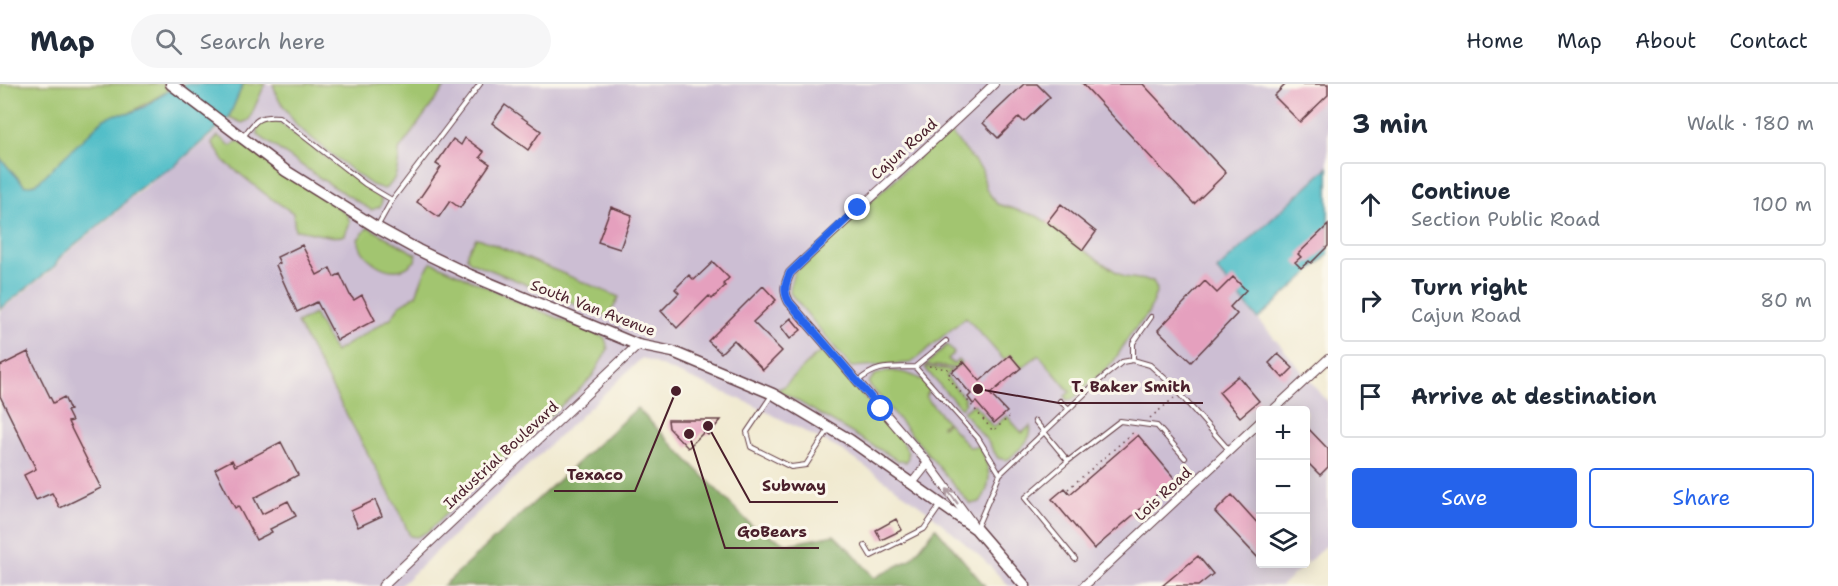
<!DOCTYPE html>
<meta charset="utf-8">
<style>
body{margin:0;font-family:"Shantell Sans",sans-serif;background:#f6f6f7;color:#1f2937}
.controls{position:absolute;right:18px;bottom:18px;display:grid;overflow:hidden;border-radius:6px;box-shadow:0 3px 15px #0003}
.controls button{width:54px;height:54px;display:grid;place-items:center;padding:0;border:0;border-bottom:2px solid #e0e1e3;background:#fff;color:#1f2937;font:30px sans-serif}
.stop{position:absolute;width:18px;height:18px;margin:-14px;border:4px solid #2563eb;border-radius:50%;background:#fff}
.stop.end{background:#2563eb;border-color:#fff;box-shadow:0 2px 6px #0008}
.list{margin:0;padding:0;list-style:none}
h2{display:flex;justify-content:space-between;align-items:center;height:78px;margin:0;padding:0 24px;font-size:26px}
h2 small{font-size:20px;font-weight:400;color:#747a83}
.list li{display:grid;grid-template-columns:39px 1fr auto;gap:18px;align-items:center;box-sizing:border-box;height:84px;margin:0 12px 12px;padding:0 12px;border:2px solid #e0e1e3;border-radius:6px}
.list b{display:block;font-size:22px;white-space:nowrap}
.list p{margin:0;font-size:20px;white-space:nowrap;color:#747a83}
.list em{font-size:20px;font-style:normal;color:#747a83}
.actions{display:flex;gap:12px;padding:18px 24px}
.actions a{flex:1;padding:14px 0;border:2px solid #2563eb;border-radius:6px;text-align:center;font-size:21px;color:#2563eb}
.actions .main{background:#2563eb;color:#fff}
.icon{flex:none;width:33px;height:33px;fill:none;stroke:currentColor;stroke-width:2;stroke-linecap:round;stroke-linejoin:round}
.map{position:relative;flex:none;width:1328px;height:502px;overflow:hidden}
header{display:flex;align-items:center;gap:36px;box-sizing:border-box;height:84px;padding:0 30px;background:#fff;border-bottom:2px solid #e0e1e3}
header strong{font-size:28px}
nav{display:flex;gap:33px;margin-inline-start:auto;font-size:21px}
.search{width:420px;height:54px;background:#f6f6f7;display:flex;align-items:center;gap:15px;box-sizing:border-box;padding:0 21px;border-radius:33px;color:#747a83;font-size:22px}
main{display:flex}
aside{flex:1;background:#fff}
.map>svg:first-child{display:block}
.industrial{fill:#ccbed3;fill-rule:evenodd}
.green{fill:#a2c56f;stroke:#76724d;stroke-width:1.5}
.forest{fill:#81aa62;stroke:#666446;stroke-width:1.5}
.water{fill:#4fbdc7;stroke:#4c6e79;stroke-width:1.5}
.building{fill:#e5a0be}
.lines{fill:none;stroke-linecap:round;stroke-linejoin:round}
.service-casing{stroke:#633d44;stroke-width:6}
.minor-casing{stroke:#633d44;stroke-width:10}
.tertiary-casing{stroke:#633d44;stroke-width:11}
.secondary-casing{stroke:#633d44;stroke-width:13}
.path{stroke:#633d44;stroke-width:1.5;stroke-dasharray:1.5 4.5;stroke-linecap:butt}
.service{stroke:#fff;stroke-width:4}
.minor{stroke:#fff;stroke-width:8}
.tertiary{stroke:#fff;stroke-width:9}
.secondary{stroke:#fff;stroke-width:10}
.oneway{stroke:#ae9aa0}
.route{stroke:#2563eb;stroke-width:8}
.labels{text-anchor:middle;dominant-baseline:central;stroke-width:6;stroke-linejoin:round;paint-order:stroke}
.street-label{font-size:15px;fill:#4a1f2b;stroke:#fbf7ec}
.leader{fill:none;stroke:#4a1f2b;stroke-width:2}
.callout-dot{fill:#4a1f2b;stroke:#fbf7ec;stroke-width:2}
.callout-label{font-size:16px;text-anchor:middle;font-weight:bold;fill:#4a1f2b;stroke:#fbf7ec;stroke-width:6;stroke-linejoin:round;paint-order:stroke}
</style>
<header>
<strong>Map</strong>
<div class="search"><svg class="icon" aria-label="search" viewBox="0 0 24 24"><circle cx="10" cy="10" r="6"/><path d="M15 15l6 6"/></svg>Search here</div>
<nav><a>Home</a><a>Map</a><a>About</a><a>Contact</a></nav>
</header>
<main>
<div class="map">
<svg width="1328" height="502" viewBox="0 0 1328 502">
<rect width="100%" height="100%" fill="#fbf7ec"/>
<filter id="ink" filterUnits="userSpaceOnUse"><feTurbulence type="fractalNoise" baseFrequency=".0167" numOctaves="2"/><feDisplacementMap in="SourceGraphic" scale="12" xChannelSelector="R" yChannelSelector="G"/><feConvolveMatrix kernelMatrix="1 2 1 2 8 2 1 2 1" color-interpolation-filters="sRGB"/></filter>
<filter id="wash" filterUnits="userSpaceOnUse"><feTurbulence type="fractalNoise" baseFrequency=".008" numOctaves="4" result="noise"/><feDisplacementMap in="SourceGraphic" scale="24" xChannelSelector="R" yChannelSelector="G"/><feGaussianBlur stdDeviation="1.35" result="paint"/><feColorMatrix in="noise" values="0 0 0 0 0 0 0 0 0 0 0 0 0 0 0 0 0 1.4 0 .05"/><feComposite in="paint" operator="in"/></filter>
<g filter="url(#wash)">
<rect width="100%" height="100%" fill="#f0e9cf"/>
<!-- industrial -->
<path class="industrial" d="M245 0H1328V83L1217 186 1328 318V460L1281 502H1009L983 475 925 425 843 367 749 319 642 274 400 502H0V227L56 183 62 173 122 124 127 117 163 89 173 84 230 36ZM1260 326H1306V480H1260Z"/>
<!-- green -->
<path class="green" d="M0 0H163L168 7 128 30H117L36 100 26 103 0 74Z
M243 0H265L249 36 242 39 229 33Z
M273 0H447L399 66C399 79 397 99 384 105L372 101 355 89 297 42 278 14Z
M276 36 379 113 382 117 380 123 371 126 323 96 258 51 257 45 260 39Z
M948 46 982 86 986 105 997 120 1037 132 1047 138 1083 166 1124 193 1153 197 1157 206 1148 230 1130 251 1114 277 1072 316H1067L1065 312 1070 308 1039 271 1021 284 1010 271 1004 276 966 233 911 279 851 283 790 209 791 198 794 189Z
M218 52 231 62 238 57 347 130 350 138 345 151C333 156 310 147 295 146L293 129 269 113 225 78 212 59Z
M368 143 416 170 415 177C411 180 407 184 403 185 384 191 360 173 358 155Z
M476 154 481 155 619 213 609 232 602 231 471 178 467 174V168Z
M432 178 526 221 599 251 605 254 608 265 593 291 586 299 479 396 429 447 417 453 410 452 399 427 297 239 314 230 335 268 391 234 400 221 416 211 425 187Z
M947 261 954 269 948 275 953 280 958 276 961 279 955 284 926 281Z
M825 267 901 356C906 363 911 370 906 378L899 377 777 305 783 303 816 271Z
M925 283 952 286 946 292 965 315 964 316 966 319 961 324C955 317 926 288 925 283Z
M887 287C904 287 918 291 930 303L926 313 947 338 942 341V343L948 339 969 363 979 362C989 379 994 400 980 418L970 420 868 299 875 291Z
M974 320 993 343 1007 332 1022 349 1030 342C1034 355 1019 365 1010 374L1006 376 998 374 988 358 963 328Z"/>
<!-- forest -->
<path class="forest" d="M637 324 754 444 788 460 834 451 854 470 874 494 911 475 936 444 985 502H443Z"/>
<!-- water -->
<path class="water" d="M186 0H243L228 35 173 83C155 92 133 107 121 123L61 172 55 182 0 225V74L25 102 36 100 104 35 117 30H128L144 23 168 7Z
M1328 83V171L1258 235 1217 186Z"/>
<g id="blocks">
<!-- building -->
<path class="building" d="M1024 0H1037L1050 13 1024 38 1019 33 998 54 983 39Z
M1083 0H1143L1226 89 1194 120Z
M1286 0H1328V11L1300 38 1274 12Z
M505 21 541 47 528 66 492 39Z
M465 54 484 68 480 73 490 80 460 124 450 117 439 133 417 118 441 83 436 80 453 55 461 61Z
M1061 120 1096 148 1083 166 1047 138Z
M611 123 632 131 620 165 598 158Z
M1328 141V162L1311 179 1309 177 1301 184 1295 178 1301 173 1298 170Z
M302 161 317 191 330 184 334 193 340 190 350 211 354 216 362 211 375 236 337 256 317 218 297 228 276 181 280 179 277 173Z
M713 178 729 194 723 200 725 202 712 215 709 212 677 244 661 227 679 209 675 205 689 191 694 196Z
M1233 193 1246 206 1230 223 1237 230 1191 278 1158 246 1205 197 1217 209Z
M763 202 776 216 753 238 782 267 763 286 734 256 721 269 708 257Z
M791 234 801 246 790 255 781 243Z
M28 268 53 319 64 313 70 326 67 327 72 337 68 338 101 404 60 424 52 409 36 416 24 391 36 385 0 312V282Z
M1278 270 1293 284 1283 294 1269 279Z
M1010 271 1021 284 990 310 1007 328 994 339 976 318 973 320 968 313 971 310 952 288 964 278 980 297Z
M1238 292 1259 317 1240 333 1219 308Z
M668 336H721L708 351 704 348 688 364 669 344Z
M1305 341 1328 365V383L1320 391 1305 376Z
M1138 351 1175 395 1094 465 1052 415 1065 404 1070 410Z
M281 358 298 391 254 414 262 430 288 417 296 432 270 445 272 448 256 456 238 422 235 424 215 385 232 376 235 382Z
M1232 411 1260 442V476L1215 428Z
M375 416 382 432 358 443 351 427Z
M896 435 902 446 881 456 876 446Z
M1198 472 1213 490 1198 502H1162Z"/>
</g>
</g>
<g filter="url(#ink)">
<use href="#blocks" fill-opacity="0" stroke="#633d44" stroke-width="1.5"/>
<g class="lines">
<defs>
<path id="service" d="M243 53C255 37 258 31 279 33L365 100 392 116 377 143
M392 116 480 0
M1133 276V259L1151 233
M915 283 946 257
M858 297C879 280 890 284 915 283L978 354 1000 390
M772 311 747 348 751 363 791 383 806 381 829 345
M1060 317 1069 325
M1035 337 1068 377 1025 414 1075 475
M1068 377 1120 337 1157 342 1185 374
M976 445 1000 390 1095 300 1122 278 1133 276 1150 281 1169 298 1229 366
M865 462 871 472 924 445 940 422"/>
<path id="minor" d="M1273 326 1328 275
M913 398 928 379
M972 439 928 379 789 218C783 207 785 200 790 189 857 125 927 65 994 0
M1084 502 1260 338"/>
<path id="tertiary" d="M383 502 638 261"/>
<path id="secondary" d="M171 0 286 87 376 143 418 166 470 191 638 261 673 268 773 310 850 356 976 445 1025 502"/>
</defs>
<!-- service casing -->
<use href="#service" class="service-casing"/>
<!-- minor casing -->
<use href="#minor" class="minor-casing"/>
<!-- tertiary casing -->
<use href="#tertiary" class="tertiary-casing"/>
<!-- secondary casing -->
<use href="#secondary" class="secondary-casing"/>
<!-- path -->
<path class="path" d="M963 277 947 292 993 347 1009 333
M929 282 954 286
M1150 334 1174 314
M1068 405 1135 347"/>
<!-- service -->
<use href="#service" class="service"/>
<!-- minor -->
<use href="#minor" class="minor"/>
<!-- tertiary -->
<use href="#tertiary" class="tertiary"/>
<!-- secondary -->
<use href="#secondary" class="secondary"/>
</g>
<!-- one-way arrows -->
<defs><path id="oneway-shaft" d="M-6 0H5M1.5-3L5.5 0L1.5 3" fill="none" stroke-width="1.6" stroke-linecap="round" stroke-linejoin="round" transform="scale(1.5)"/></defs>
<use class="oneway" href="#oneway-shaft" transform="translate(952 412) rotate(-127)"/>
</g>
<g class="lines" filter="url(#ink)">
<!-- route -->
<path class="route" d="M858 124 790 189C785 200 783 207 789 218L881 325"/>
</g>
<g class="labels">
<!-- street labels -->
<g class="street-label">
<text transform="translate(904 65) rotate(-42)">Cajun Road</text>
<text transform="translate(593 224) rotate(21)">South Van Avenue</text>
<text transform="translate(501 371) rotate(-43)">Industrial Boulevard</text>
<text transform="translate(1163 410) rotate(-43)">Lois Road</text>
</g>
</g>
<!-- callouts -->
<path class="leader" d="M978 305L1059 319H1203M676 307L635 407H554M708 342L750 418H838M689 350L725 464H819"/>
<g class="callout-dot">
<circle cx="978" cy="305" r="6"/>
<circle cx="676" cy="307" r="6"/>
<circle cx="708" cy="342" r="6"/>
<circle cx="689" cy="350" r="6"/>
</g>
<g class="callout-label">
<text x="1131" y="308">T. Baker Smith</text>
<text x="595" y="396">Texaco</text>
<text x="794" y="407">Subway</text>
<text x="772" y="453">GoBears</text>
</g>
</svg>
<div class="controls">
<button>+</button>
<button>−</button>
<button><svg class="icon" aria-label="layers" viewBox="0 0 24 24"><path d="M12 4l9 5-9 5-9-5zM3 14l9 5 9-5"/></svg></button>
</div>
<div class="stop" style="left:881px;top:325px"></div>
<div class="stop end" style="left:858px;top:124px"></div>
</div>
<aside>
<h2>3 min<small>Walk · 180 m</small></h2>
<ul class="list">
<li><svg class="icon" aria-label="ahead" viewBox="0 0 24 24"><path d="M12 20V5M6 11l6-6 6 6"/></svg><div><b>Continue</b><p>Section Public Road</p></div><em>100 m</em></li>
<li><svg class="icon" aria-label="right" viewBox="0 0 24 24"><path d="M7 20v-9h11M14 6l5 5-5 5"/></svg><div><b>Turn right</b><p>Cajun Road</p></div><em>80 m</em></li>
<li><svg class="icon" aria-label="arrive" viewBox="0 0 24 24"><path d="M6 21V4h12l-3 4 3 4H6"/></svg><div><b>Arrive at destination</b></div></li>
</ul>
<div class="actions"><a class="main">Save</a><a>Share</a></div>
</aside>
</main>
